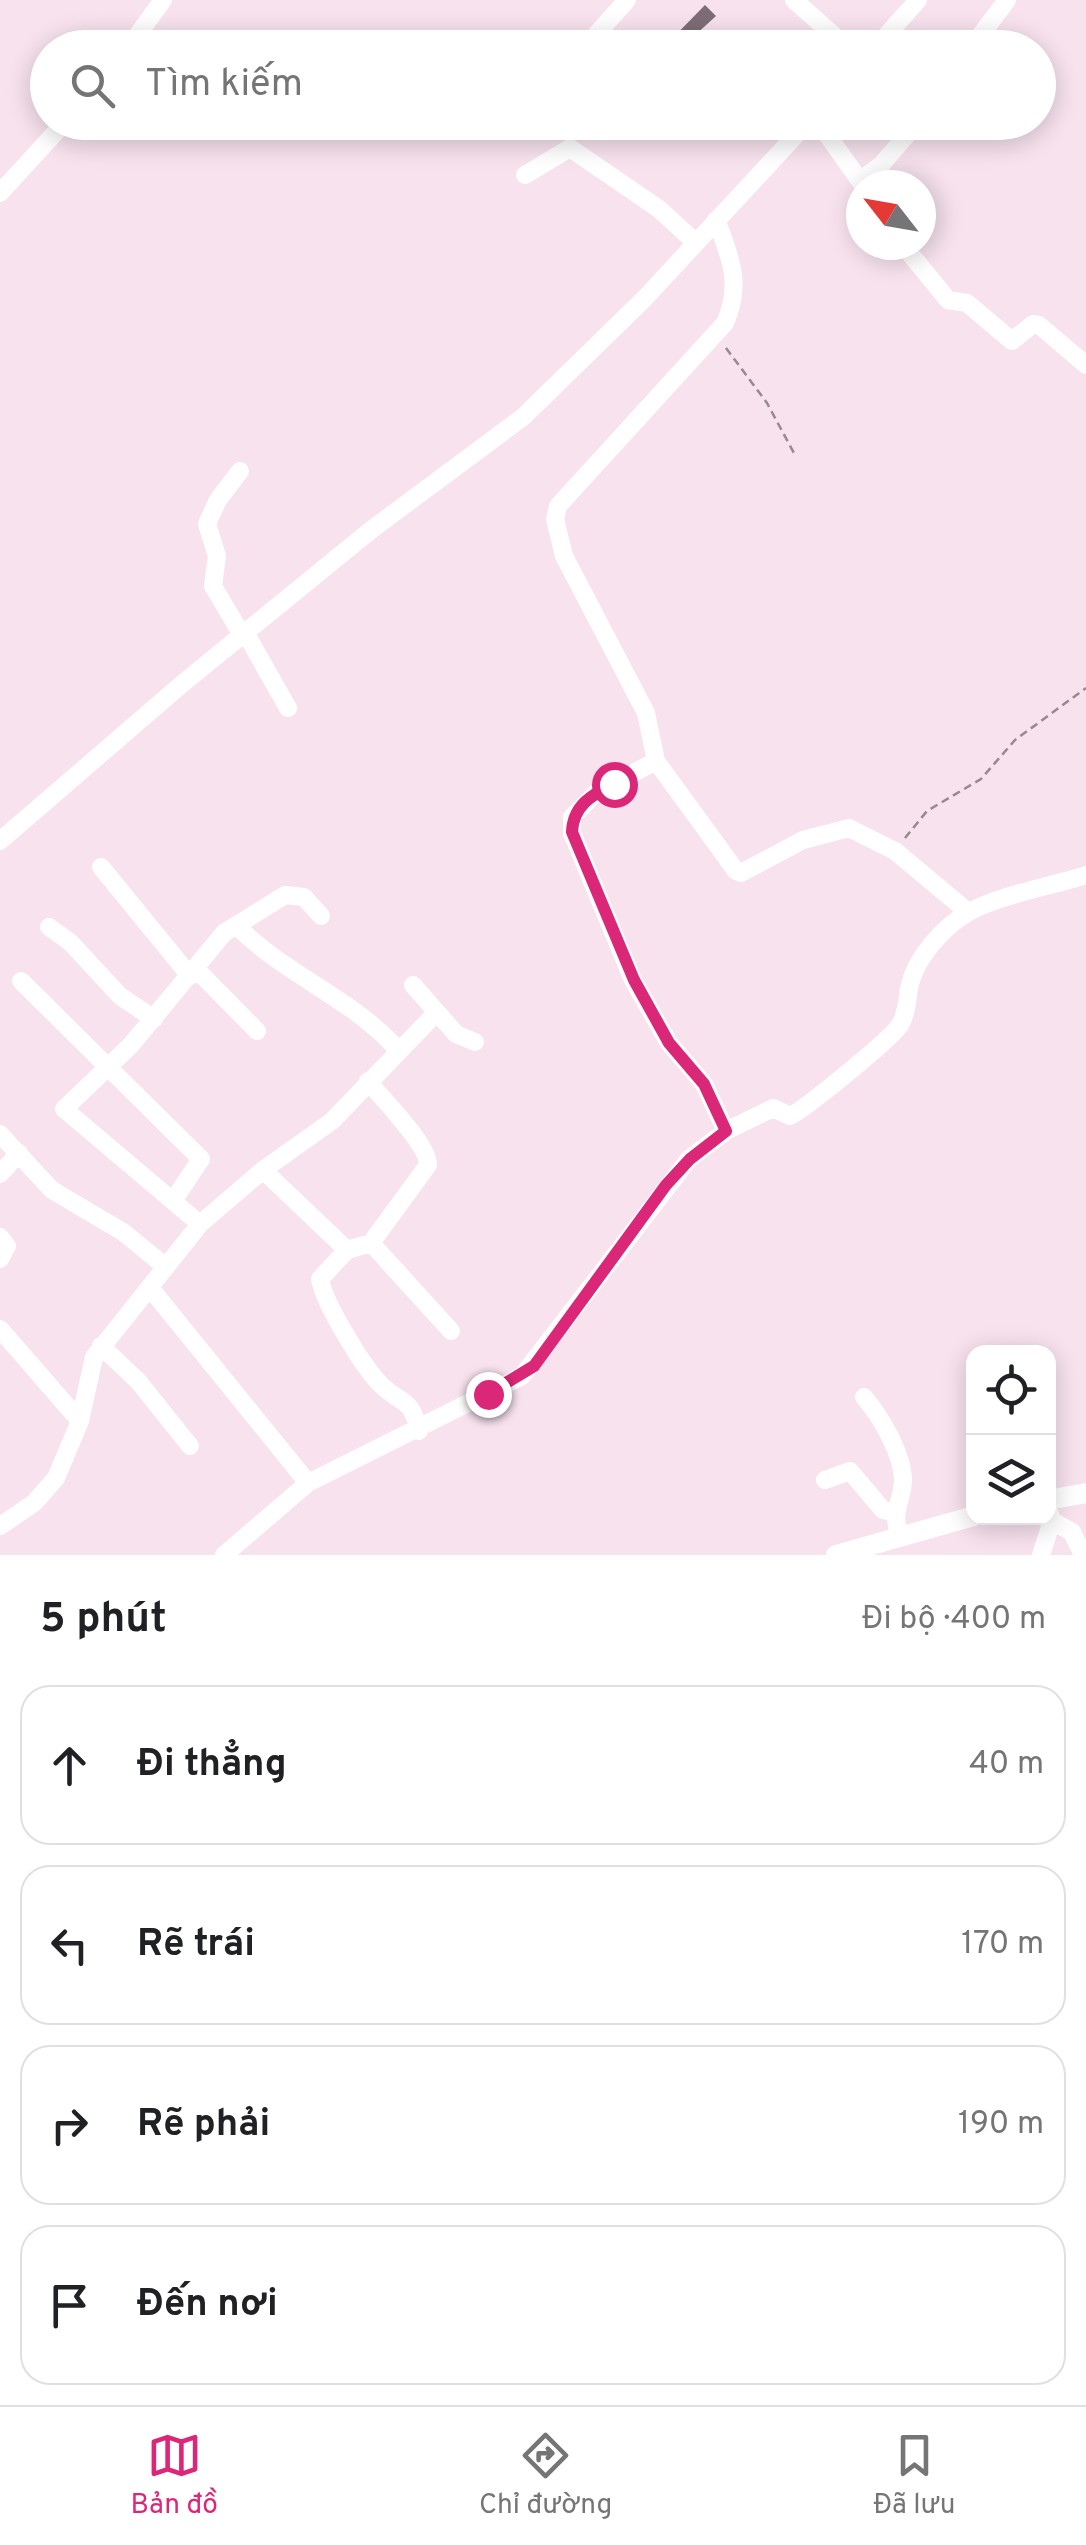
<!DOCTYPE html>
<html lang="vi">
<meta charset="utf-8">
<style>
body{margin:0;font-family:Overpass,sans-serif;background:#f2f2f2;color:#202124}
.controls{position:absolute;right:30px;bottom:30px;display:grid;overflow:hidden;border-radius:20px;box-shadow:0 5px 25px #0003}
.controls button{width:90px;height:90px;display:grid;place-items:center;padding:0;border:0;border-bottom:2px solid #e0e0e0;background:#fff;color:#202124;font:50px sans-serif}
.compass{position:absolute;left:846px;top:170px;width:90px;height:90px;border-radius:50%;background:#fff;box-shadow:0 5px 25px #0003;rotate:301deg}
.stop{position:absolute;width:30px;height:30px;margin:-22px;border:8px solid #db2777;border-radius:50%;background:#fff}
.stop.end{background:#db2777;border-color:#fff;box-shadow:0 2px 10px #0008}
.list{margin:0;padding:0;list-style:none}
h2{display:flex;justify-content:space-between;align-items:center;height:130px;margin:0;padding:0 40px;font-size:42px}
h2 small{font-size:32px;font-weight:400;color:#757577}
.list li{display:grid;grid-template-columns:65px 1fr auto;gap:30px;align-items:center;box-sizing:border-box;height:160px;margin:0 20px 20px;padding:0 20px;border:2px solid #e0e0e0;border-radius:30px}
.list b{display:block;font-size:38px;white-space:nowrap}
.list em{font-size:32px;font-style:normal;color:#757577}
.icon{flex:none;width:55px;height:55px;fill:none;stroke:currentColor;stroke-width:2;stroke-linecap:round;stroke-linejoin:round}
.map{position:relative;flex:none;width:1086px;height:1555px;overflow:hidden}
.search{position:absolute;background:#fff;box-shadow:0 5px 25px #0003;left:30px;right:30px;top:30px;height:110px;display:flex;align-items:center;gap:25px;box-sizing:border-box;padding:0 35px;border-radius:55px;color:#757577;font-size:38px}
.sheet{height:850px;background:#fff}
nav{display:flex;justify-content:space-around;align-items:center;box-sizing:border-box;height:140px;border-top:2px solid #e0e0e0;background:#fff;font-size:28px;color:#757577}
nav a{display:grid;justify-items:center;gap:5px}
nav .on{color:#db2777}
.map>svg:first-child{display:block}
.building{fill:#7e6c77}
.lines{fill:none;stroke-linecap:round;stroke-linejoin:round}
.path{stroke:#978891;stroke-width:2.5;stroke-dasharray:8 5;stroke-linecap:butt}
.minor{stroke:#fff;stroke-width:18}
.major{stroke:#fff;stroke-width:20}
.route{stroke:#db2777;stroke-width:12}
</style>
<div class="map">
<svg width="1086" height="1555" viewBox="0 0 1086 1555">
<rect width="100%" height="100%" fill="#f7e2ee"/>
<!-- building -->
<path class="building" d="M705 5 716 16 681 48H663Z"/>
<g class="lines">
<!-- path -->
<path class="path" d="M726 348 767 403 795 455
M905 838 927 811 981 779 1015 740 1086 688"/>
<!-- minor -->
<path class="minor" d="M794 0 848 48
M593 38 627 0
M128 48 163 0
M875 48 918 0
M971 48 1007 0
M818 122 863 185
M525 175 570 148 659 209 695 242
M861 180 881 165 918 122
M0 193 65 122
M716 220C731 257 742 286 725 323L558 506 555 519 564 556 646 713 656 761 736 871 741 873 803 840 849 828 895 851 968 912
M903 245 948 300 967 303 1012 341 1033 324 1039 325 1086 365
M240 471 218 500 207 524 217 556 213 586 242 635
M245 632 288 708
M656 761 596 793 572 817V833L633 980 669 1043 704 1084 726 1131
M0 841 182 684 371 530 523 417 645 298 808 122
M101 867 190 976
M236 925C284 975 353 998 399 1051
M49 927 70 942 120 996 154 1019
M196 969 257 1031
M21 981 201 1159 173 1201
M413 985 456 1034 475 1042
M368 1081C382 1099 429 1145 428 1165L371 1243 347 1250 320 1279C324 1303 362 1365 380 1384 401 1405 411 1396 419 1431
M0 1134 52 1190 123 1232 166 1267
M263 1170 347 1250
M0 1174 19 1153
M200 1224 64 1109 130 1046 224 933 285 895 304 897 321 916
M0 1237 7 1246 0 1259
M371 1243 451 1331
M151 1289 308 1483
M0 1329 80 1421
M101 1346 138 1381 190 1446
M864 1397C881 1417 902 1453 903 1479 903 1502 891 1508 899 1535
M825 1480 850 1471 883 1510 893 1512
M1052 1521 1072 1532 1083 1555
M0 1526 34 1503 56 1478 80 1421 94 1357 200 1224 263 1170 332 1121 436 1013
M224 1555 308 1483 522 1376 689 1159 726 1131 773 1108 790 1116C804 1110 892 1038 900 1025 907 1013 907 1001 909 988 915 958 943 927 969 912 1000 895 1052 886 1086 875
M1041 1555 1052 1521 1048 1507"/>
<!-- major -->
<path class="major" d="M1048 1500 1086 1493
M836 1555 974 1516"/>
</g>
<g class="lines">
<!-- route -->
<path class="route" d="M488 1394 534 1366 666 1185 690 1159 726 1131 704 1084 669 1043 634 980 572 832C573 806 591 795 614 784"/>
</g>
</svg>
<div class="controls">
<button><svg class="icon" aria-label="locate" viewBox="0 0 24 24"><circle cx="12" cy="12" r="6"/><path d="M12 2v4M12 18v4M2 12h4M18 12h4"/></svg></button>
<button><svg class="icon" aria-label="layers" viewBox="0 0 24 24"><path d="M12 4l9 5-9 5-9-5zM3 14l9 5 9-5"/></svg></button>
</div>
<svg class="compass" viewBox="-18 -18 36 36"><path d="M0-13l5 13h-10z" fill="#e53935"/><path d="M0 13l5-13h-10z" fill="#757577"/></svg>
<div class="stop" style="left:614px;top:784px"></div>
<div class="stop end" style="left:488px;top:1394px"></div>
<div class="search"><svg class="icon" aria-label="search" viewBox="0 0 24 24"><circle cx="10" cy="10" r="6"/><path d="M15 15l6 6"/></svg>Tìm kiếm</div>
</div>
<section class="sheet">
<h2>5 phút<small>Đi bộ · 400 m</small></h2>
<ul class="list">
<li><svg class="icon" aria-label="ahead" viewBox="0 0 24 24"><path d="M12 20V5M6 11l6-6 6 6"/></svg><div><b>Đi thẳng</b></div><em>40 m</em></li>
<li><svg class="icon" aria-label="left" viewBox="0 0 24 24"><path d="M17 20v-9H6M10 6l-5 5 5 5"/></svg><div><b>Rẽ trái</b></div><em>170 m</em></li>
<li><svg class="icon" aria-label="right" viewBox="0 0 24 24"><path d="M7 20v-9h11M14 6l5 5-5 5"/></svg><div><b>Rẽ phải</b></div><em>190 m</em></li>
<li><svg class="icon" aria-label="arrive" viewBox="0 0 24 24"><path d="M6 21V4h12l-3 4 3 4H6"/></svg><div><b>Đến nơi</b></div></li>
</ul>
</section>
<nav>
<a class="on"><svg class="icon" aria-label="map" viewBox="0 0 24 24"><path d="M3 6l6-2 6 2 6-2v14l-6 2-6-2-6 2zM9 4v14M15 6v14"/></svg>Bản đồ</a>
<a><svg class="icon" aria-label="directions" viewBox="0 0 24 24"><path d="M12 3l9 9-9 9-9-9zM9 14v-3h6M13 9l2 2-2 2"/></svg>Chỉ đường</a>
<a><svg class="icon" aria-label="saved" viewBox="0 0 24 24"><path d="M7 4h10v16l-5-4-5 4z"/></svg>Đã lưu</a>
</nav>
